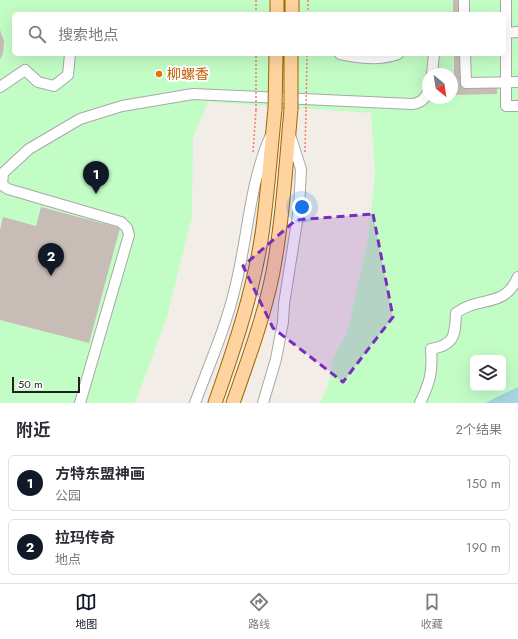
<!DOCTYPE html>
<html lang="zh">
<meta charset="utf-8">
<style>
body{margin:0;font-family:Jost,"Noto Sans SC",sans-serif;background:#f7f7f7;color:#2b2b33}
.controls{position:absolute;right:12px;bottom:12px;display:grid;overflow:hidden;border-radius:6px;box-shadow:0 4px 16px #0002}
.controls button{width:36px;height:36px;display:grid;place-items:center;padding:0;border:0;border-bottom:1px solid #e1e1e2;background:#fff;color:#2b2b33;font:20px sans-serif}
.compass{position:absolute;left:422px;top:68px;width:36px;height:36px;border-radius:50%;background:#fff;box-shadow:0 4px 16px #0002;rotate:150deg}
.scale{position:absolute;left:12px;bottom:10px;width:68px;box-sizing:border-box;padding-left:4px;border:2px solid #212121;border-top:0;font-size:11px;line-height:14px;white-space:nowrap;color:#212121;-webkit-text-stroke:3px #fff;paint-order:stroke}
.you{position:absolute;left:302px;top:207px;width:14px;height:14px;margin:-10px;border:3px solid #fff;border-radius:50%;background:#1a73e8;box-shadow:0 0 0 6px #1a73e833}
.badge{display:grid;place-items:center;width:26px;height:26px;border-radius:50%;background:#111827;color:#fff;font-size:13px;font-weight:700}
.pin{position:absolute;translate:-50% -33px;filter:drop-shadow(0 1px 2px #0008)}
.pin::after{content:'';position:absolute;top:21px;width:14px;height:12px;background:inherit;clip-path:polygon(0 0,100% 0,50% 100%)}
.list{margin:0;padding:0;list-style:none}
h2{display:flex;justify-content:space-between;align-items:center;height:52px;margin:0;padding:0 16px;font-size:17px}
h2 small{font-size:13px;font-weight:400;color:#7c7c81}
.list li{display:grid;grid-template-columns:26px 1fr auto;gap:12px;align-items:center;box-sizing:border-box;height:56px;margin:0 8px 8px;padding:0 8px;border:1px solid #e1e1e2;border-radius:6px}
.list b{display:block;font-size:15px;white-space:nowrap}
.list p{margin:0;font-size:13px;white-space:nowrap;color:#7c7c81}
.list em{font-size:13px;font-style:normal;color:#7c7c81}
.icon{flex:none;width:22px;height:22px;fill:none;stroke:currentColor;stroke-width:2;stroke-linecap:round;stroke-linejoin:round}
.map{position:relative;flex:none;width:518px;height:403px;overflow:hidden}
.search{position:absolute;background:#fff;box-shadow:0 4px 16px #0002;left:12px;right:12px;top:12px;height:44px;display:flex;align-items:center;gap:10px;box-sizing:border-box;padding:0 14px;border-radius:6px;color:#7c7c81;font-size:15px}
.sheet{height:180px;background:#fff}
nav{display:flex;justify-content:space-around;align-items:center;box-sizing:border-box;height:56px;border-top:1px solid #e1e1e2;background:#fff;font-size:11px;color:#7c7c81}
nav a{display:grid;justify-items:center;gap:2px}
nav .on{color:#111827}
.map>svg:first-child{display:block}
.park{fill:#c3fdc6;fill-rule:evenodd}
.water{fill:#a5d5e1}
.building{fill:#c7bdb6}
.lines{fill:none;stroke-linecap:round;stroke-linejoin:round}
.minor-casing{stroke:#a8a8a8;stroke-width:12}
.major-casing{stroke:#9e6600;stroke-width:15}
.path{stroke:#ff766b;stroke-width:1.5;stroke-dasharray:2 2;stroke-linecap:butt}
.minor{stroke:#fff;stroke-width:10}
.major{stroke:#ffd39f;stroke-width:13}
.major-bridge-casing{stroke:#9e6600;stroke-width:15;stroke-linecap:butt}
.path-bridge{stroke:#ff766b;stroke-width:1.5;stroke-dasharray:2 2;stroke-linecap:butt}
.major-bridge{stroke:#ffd39f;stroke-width:13}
.marked{fill:#7b2cbf;fill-opacity:0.2;stroke:#7b2cbf;stroke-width:3;stroke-dasharray:8 5;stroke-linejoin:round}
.food-dot{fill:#e8710a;stroke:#fff;stroke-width:1.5}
.labels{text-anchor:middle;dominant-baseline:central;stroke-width:4;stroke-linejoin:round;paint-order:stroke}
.food-label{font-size:14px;fill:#c56008;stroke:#fff;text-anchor:start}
</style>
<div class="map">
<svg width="518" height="403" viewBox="0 0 518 403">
<rect width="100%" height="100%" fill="#f2eee7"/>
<!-- park -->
<path class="park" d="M0 0H518V403H320L327 388 334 356 347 333 368 240 375 172 371 113 208 102 193 138 192 216 167 317 135 403H0ZM14 14H504V54H14ZM428 74H452V98H428ZM473 358H503V388H473Z"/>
<!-- water -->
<path class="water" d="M518 387V403H486L487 402Z"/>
<!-- building -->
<path class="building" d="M453 0H461V14H453Z
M0 30 4 41 3 53 0 60Z
M454 54H462V88L497 87V94L454 95Z
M41 207 120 228 89 343 0 320V230L3 217 36 226Z"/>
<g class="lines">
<defs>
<path id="minor" d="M464 0V14
M506 0V106H518
M504 33 518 32
M340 54C360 58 378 61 398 54
M465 54 466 83 518 82
M432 74 434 54
M0 87 25 70 38 82 54 86 68 75 70 54
M80 403 129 235 127 228 121 222 8 189 2 185 3 173 29 149 80 119 122 106 193 94 412 104C420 103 424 100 428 92
M195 403C209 365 226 327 235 288 248 238 249 185 270 137
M263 403 276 359 283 322 284 304 299 209 301 169 290 135
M420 403C430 382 433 372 431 349 455 345 455 335 456 313 480 295 504 309 518 277"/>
<path id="major" d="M292 0V14
M277 14V0
M215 403C235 346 255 287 263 227 268 188 271 148 275 109
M233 403C248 360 264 317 273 272 283 218 286 163 291 109"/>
</defs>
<!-- minor casing -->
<use href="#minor" class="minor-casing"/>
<!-- major casing -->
<use href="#major" class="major-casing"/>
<!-- path -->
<path class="path" d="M256 14V0
M308 14V0
M253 152 256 110
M305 152 306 109"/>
<!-- minor -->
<use href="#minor" class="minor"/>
<!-- major -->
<use href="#major" class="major"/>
<defs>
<path id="major-bridge" d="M275 109 276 54
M291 109V54"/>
</defs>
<!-- major-bridge casing -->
<use href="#major-bridge" class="major-bridge-casing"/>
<!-- path-bridge -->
<path class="path-bridge" d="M306 109 307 54
M256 110V54"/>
<!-- major-bridge -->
<use href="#major-bridge" class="major-bridge"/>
</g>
<!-- marked area -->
<path class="marked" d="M373 214 393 317 343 382 273 328 243 266 296 220Z"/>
<!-- markers -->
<circle class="food-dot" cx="159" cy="74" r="4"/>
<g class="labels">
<!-- food labels -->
<g class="food-label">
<text x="167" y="74">柳螺香</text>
</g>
</g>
</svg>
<div class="controls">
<button><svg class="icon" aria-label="layers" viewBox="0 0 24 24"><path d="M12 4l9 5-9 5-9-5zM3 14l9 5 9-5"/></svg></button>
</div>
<svg class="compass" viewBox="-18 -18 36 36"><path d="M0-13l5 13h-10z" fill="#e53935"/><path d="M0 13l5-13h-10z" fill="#7c7c81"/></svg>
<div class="scale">50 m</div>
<div class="you"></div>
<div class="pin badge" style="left:96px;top:194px">1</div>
<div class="pin badge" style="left:51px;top:276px">2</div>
<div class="search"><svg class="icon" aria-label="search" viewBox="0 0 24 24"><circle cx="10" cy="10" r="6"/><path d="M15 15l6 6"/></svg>搜索地点</div>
</div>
<section class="sheet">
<h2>附近<small>2个结果</small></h2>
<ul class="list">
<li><span class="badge">1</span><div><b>方特东盟神画</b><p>公园</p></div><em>150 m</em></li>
<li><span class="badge">2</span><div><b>拉玛传奇</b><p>地点</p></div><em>190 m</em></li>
</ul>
</section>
<nav>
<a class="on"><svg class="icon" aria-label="map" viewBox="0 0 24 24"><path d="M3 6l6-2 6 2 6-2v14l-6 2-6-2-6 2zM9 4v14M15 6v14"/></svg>地图</a>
<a><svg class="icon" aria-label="directions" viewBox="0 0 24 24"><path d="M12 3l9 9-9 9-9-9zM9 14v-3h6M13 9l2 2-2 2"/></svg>路线</a>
<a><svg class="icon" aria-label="saved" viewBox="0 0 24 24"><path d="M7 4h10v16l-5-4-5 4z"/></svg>收藏</a>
</nav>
